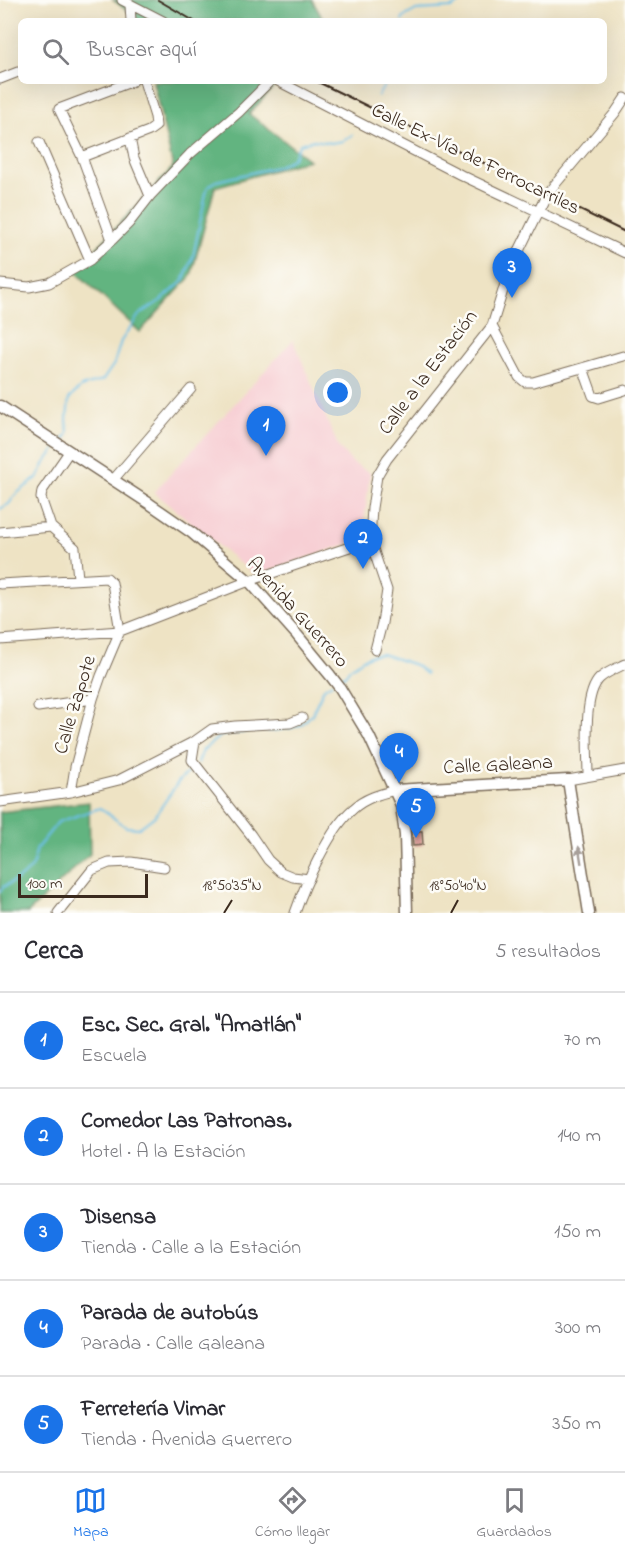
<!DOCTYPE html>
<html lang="es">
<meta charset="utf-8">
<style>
body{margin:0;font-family:"Indie Flower",sans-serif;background:#f7f7f7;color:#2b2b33}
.scale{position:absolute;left:18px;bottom:15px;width:130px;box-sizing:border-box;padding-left:6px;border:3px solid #3b2a1e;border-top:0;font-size:16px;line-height:21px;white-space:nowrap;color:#3b2a1e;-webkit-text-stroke:4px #fdfcf7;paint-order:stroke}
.you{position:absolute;left:338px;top:393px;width:21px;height:21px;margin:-15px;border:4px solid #fff;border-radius:50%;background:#1a73e8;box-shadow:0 0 0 9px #1a73e833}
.badge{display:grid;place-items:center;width:39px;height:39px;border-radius:50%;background:#1a73e8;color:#fff;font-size:20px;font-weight:700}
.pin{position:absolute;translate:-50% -50px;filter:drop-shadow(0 2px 3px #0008)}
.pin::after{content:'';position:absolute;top:32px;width:21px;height:18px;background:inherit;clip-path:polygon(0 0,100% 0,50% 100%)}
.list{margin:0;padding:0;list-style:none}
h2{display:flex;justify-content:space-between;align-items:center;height:78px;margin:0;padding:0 24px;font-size:26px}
h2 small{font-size:20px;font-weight:400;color:#7c7c81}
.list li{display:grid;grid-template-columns:39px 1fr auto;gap:18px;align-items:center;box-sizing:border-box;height:96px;padding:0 24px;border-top:2px solid #e1e1e2}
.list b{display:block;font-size:22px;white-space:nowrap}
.list p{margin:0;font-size:20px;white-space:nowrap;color:#7c7c81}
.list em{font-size:20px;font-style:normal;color:#7c7c81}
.icon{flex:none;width:33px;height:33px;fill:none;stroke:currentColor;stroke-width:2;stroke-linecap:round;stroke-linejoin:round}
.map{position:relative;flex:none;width:625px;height:913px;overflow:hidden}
.search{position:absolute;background:#fff;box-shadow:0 6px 24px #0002;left:18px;right:18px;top:18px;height:66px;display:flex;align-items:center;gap:15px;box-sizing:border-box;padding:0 21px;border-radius:9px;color:#7c7c81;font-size:22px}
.sheet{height:558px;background:#fff}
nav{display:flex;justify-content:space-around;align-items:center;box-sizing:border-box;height:84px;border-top:2px solid #e1e1e2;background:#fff;font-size:16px;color:#7c7c81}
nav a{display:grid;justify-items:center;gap:3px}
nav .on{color:#1a73e8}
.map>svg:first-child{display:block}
.built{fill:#f7cfd4}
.forest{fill:#62b480;stroke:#4e6f4f;stroke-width:1.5}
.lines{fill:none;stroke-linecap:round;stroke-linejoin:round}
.stream{stroke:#6dc0e9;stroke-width:2}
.building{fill:#d59491}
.minor-casing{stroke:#7a6b58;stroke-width:11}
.major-casing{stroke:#7a6b58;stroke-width:13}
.minor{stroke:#fff;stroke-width:9}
.major{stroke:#fff;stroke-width:10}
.rail{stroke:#3b2a1e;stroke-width:2}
.oneway{fill:#a79f9a}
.ticks{fill:none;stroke:#3b2a1e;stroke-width:2}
.labels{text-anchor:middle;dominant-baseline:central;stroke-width:5;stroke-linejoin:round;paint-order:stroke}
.street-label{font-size:20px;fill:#3b2a1e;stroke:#fdfcf7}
.ticks-label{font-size:15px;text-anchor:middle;fill:#3b2a1e;stroke:#fdfcf7;stroke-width:5;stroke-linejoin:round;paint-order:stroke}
</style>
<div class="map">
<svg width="625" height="913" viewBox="0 0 625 913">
<rect width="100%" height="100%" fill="#fdfcf7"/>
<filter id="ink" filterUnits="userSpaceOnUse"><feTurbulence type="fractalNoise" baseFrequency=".0167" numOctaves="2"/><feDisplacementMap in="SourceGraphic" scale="12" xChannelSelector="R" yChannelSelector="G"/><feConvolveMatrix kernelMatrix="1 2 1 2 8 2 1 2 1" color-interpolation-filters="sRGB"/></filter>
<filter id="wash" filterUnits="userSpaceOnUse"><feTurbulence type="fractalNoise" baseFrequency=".008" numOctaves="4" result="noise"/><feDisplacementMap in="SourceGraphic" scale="24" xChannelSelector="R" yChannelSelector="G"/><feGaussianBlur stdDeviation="1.35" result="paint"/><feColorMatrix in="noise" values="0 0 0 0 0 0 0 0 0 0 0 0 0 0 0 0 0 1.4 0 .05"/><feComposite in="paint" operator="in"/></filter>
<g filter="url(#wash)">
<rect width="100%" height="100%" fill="#eee3c4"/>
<!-- built -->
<path class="built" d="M293 340 339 448 353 463 370 473 363 531 353 542 260 574H253L154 492Z"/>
<!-- forest -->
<path class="forest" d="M113 0H312L324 21H138L137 18Z
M153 81H279L249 114 309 160 215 187 191 276 140 332 75 271 173 167Z
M89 802 90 854 28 913H0V812Z"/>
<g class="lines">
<!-- stream -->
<path class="stream" d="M402 21 404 17 416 10 452 8 465 0
M378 96 387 81
M61 443 68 434 67 419 69 399 81 387 103 380 114 364 121 341 139 315 163 299 183 281 193 257 207 188 216 181 276 167 292 159 300 144 314 140 331 143 343 141 352 135
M0 509 9 504 16 494 37 478 45 463 57 447
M339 678 345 675 350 668 363 659 373 655 382 654 415 665 426 674
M198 763 203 750 220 736 250 731H271L291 728 301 725 312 714 324 688 332 683
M0 892 3 887 18 879 32 868 37 848 58 822 100 808 126 827 139 828 155 816 179 781 194 767"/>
</g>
<g id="blocks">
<!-- building -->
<path class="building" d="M412 831H422L423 845 413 846Z"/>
</g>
</g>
<g filter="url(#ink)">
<use href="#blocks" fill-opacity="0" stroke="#7a6b58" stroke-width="1.5"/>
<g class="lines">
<defs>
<path id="minor" d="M122 0 163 21
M130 5 131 21
M0 79 18 72
M278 81 461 175 625 253
M130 138 134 158 150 196
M39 142 90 260
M82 157 149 131 156 126 155 117 144 81
M112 240 82 157 59 109 133 81
M0 284 29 287 49 283 90 260 112 240 129 223 150 196 190 154 239 112 270 81
M492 326 519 377 525 382H533L623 356
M583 368 593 396 599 398 625 390
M69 452 42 491 41 498 51 527 75 548 78 578
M113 480 191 389
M0 532 51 527
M0 584 107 578 112 583 120 631 101 676 93 699 75 767 71 792
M0 640 120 631 249 581 370 540
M375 650 382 623 387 590 370 540 372 508 377 476 387 459 492 326 509 271 547 194 615 113 625 98
M38 707 93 699
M195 741 192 760 251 835 268 860 281 872 293 877 309 879
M588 776C588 752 582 695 600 678 607 672 617 668 625 664
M568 780 625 770
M0 802 71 792 119 780 195 741 212 729 235 726 290 723 302 718
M58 913 92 870 109 863 131 862 164 867
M295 913C305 884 330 828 353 809 365 798 380 794 395 790"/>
<path id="major" d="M0 406 150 504 192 533 249 581 297 635 330 675 340 688 369 736 401 805 405 835 407 913
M395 790 568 780 589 913"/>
</defs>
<!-- minor casing -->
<use href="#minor" class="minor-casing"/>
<!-- major casing -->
<use href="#major" class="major-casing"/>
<!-- minor -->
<use href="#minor" class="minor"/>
<!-- major -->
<use href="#major" class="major"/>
<!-- rail -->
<path class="rail" d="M158 0 194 21
M316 81 625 232"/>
</g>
<!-- one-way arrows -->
<defs><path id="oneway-solid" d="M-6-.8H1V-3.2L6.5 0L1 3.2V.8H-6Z" transform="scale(1.5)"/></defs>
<use class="oneway" href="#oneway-solid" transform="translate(580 855) rotate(-99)"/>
</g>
<!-- ticks -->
<path class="ticks" d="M224 913 232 900M451 913 458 900"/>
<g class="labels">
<!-- street labels -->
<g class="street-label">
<text transform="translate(475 160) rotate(26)">Calle Ex-Vía de Ferrocarriles</text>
<text transform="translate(429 373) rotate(-53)">Calle a la Estación</text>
<text transform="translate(297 613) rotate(48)">Avenida Guerrero</text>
<text transform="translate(76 705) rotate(-73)">Calle Zapote</text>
<text transform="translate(498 766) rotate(-3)">Calle Galeana</text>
</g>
</g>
<g class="ticks-label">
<text x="232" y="890">18°50'35"N</text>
<text x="458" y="890">18°50'40"N</text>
</g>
</svg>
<div class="scale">100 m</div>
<div class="you"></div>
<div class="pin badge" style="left:266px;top:456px">1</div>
<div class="pin badge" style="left:363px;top:569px">2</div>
<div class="pin badge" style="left:512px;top:298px">3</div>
<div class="pin badge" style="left:399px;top:783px">4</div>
<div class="pin badge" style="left:416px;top:838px">5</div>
<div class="search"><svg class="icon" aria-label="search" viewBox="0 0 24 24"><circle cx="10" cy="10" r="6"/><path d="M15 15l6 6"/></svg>Buscar aquí</div>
</div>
<section class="sheet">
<h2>Cerca<small>5 resultados</small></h2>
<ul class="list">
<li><span class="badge">1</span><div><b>Esc. Sec. Gral. &quot;Amatlán&quot;</b><p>Escuela</p></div><em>70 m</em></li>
<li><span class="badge">2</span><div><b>Comedor Las Patronas.</b><p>Hotel · A la Estación</p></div><em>140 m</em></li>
<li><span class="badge">3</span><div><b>Disensa</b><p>Tienda · Calle a la Estación</p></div><em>150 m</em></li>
<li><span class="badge">4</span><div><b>Parada de autobús</b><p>Parada · Calle Galeana</p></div><em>300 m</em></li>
<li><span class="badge">5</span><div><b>Ferretería Vimar</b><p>Tienda · Avenida Guerrero</p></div><em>350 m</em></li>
</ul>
</section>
<nav>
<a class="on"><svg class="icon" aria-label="map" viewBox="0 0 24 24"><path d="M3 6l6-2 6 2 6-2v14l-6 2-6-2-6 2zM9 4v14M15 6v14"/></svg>Mapa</a>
<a><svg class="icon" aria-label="directions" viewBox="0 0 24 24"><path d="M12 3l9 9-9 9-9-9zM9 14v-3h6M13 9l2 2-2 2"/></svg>Cómo llegar</a>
<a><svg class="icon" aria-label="saved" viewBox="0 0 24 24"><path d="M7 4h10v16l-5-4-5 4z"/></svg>Guardados</a>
</nav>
